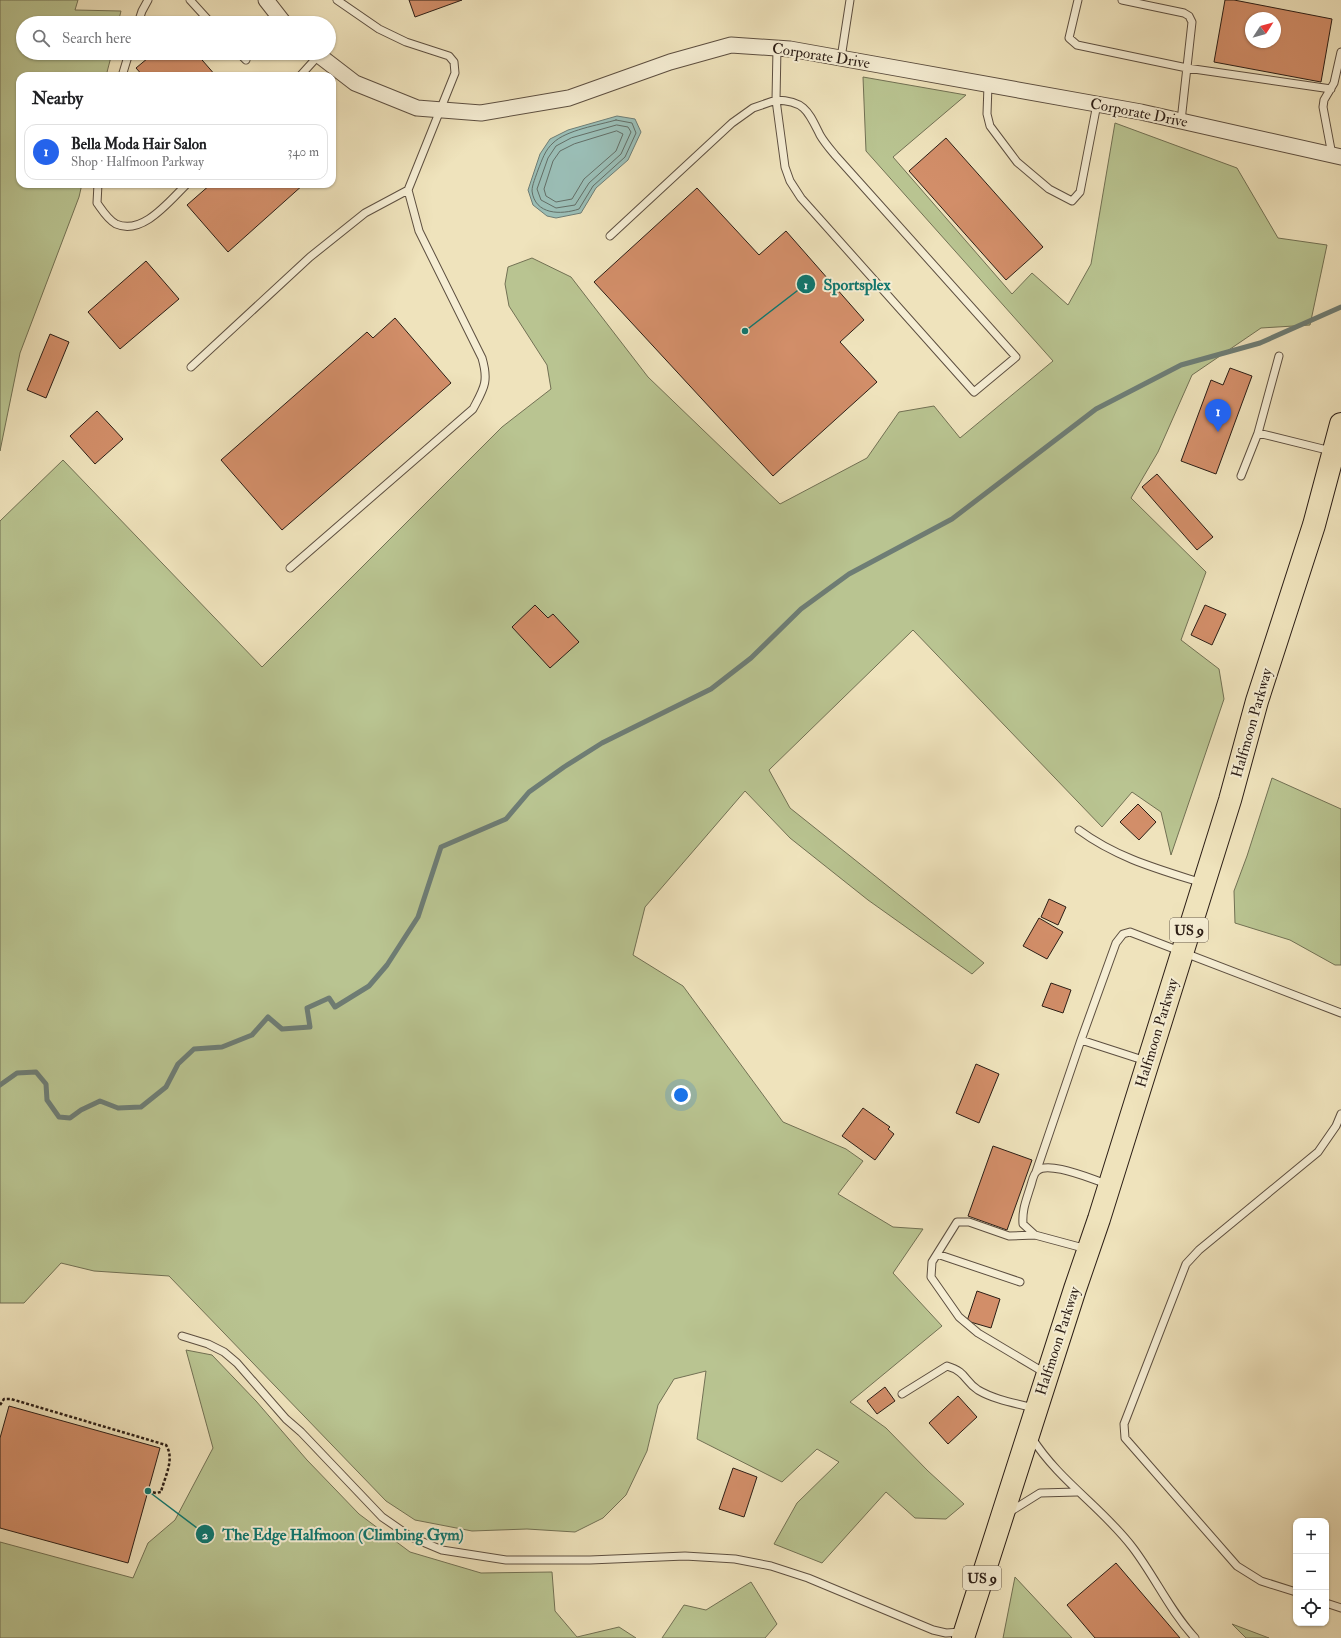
<!DOCTYPE html>
<meta charset="utf-8">
<style>
body{margin:0;font-family:"IM FELL Double Pica",serif;background:#f2f2f2;color:#202124}
.controls{position:absolute;right:12px;bottom:12px;display:grid;overflow:hidden;border-radius:8px;box-shadow:0 1px 3px #0004}
.controls button{width:36px;height:36px;display:grid;place-items:center;padding:0;border:0;border-bottom:1px solid #e0e0e0;background:#fff;color:#202124;font:20px sans-serif}
.compass{position:absolute;left:1245px;top:12px;width:36px;height:36px;border-radius:50%;background:#fff;box-shadow:0 1px 3px #0004;rotate:54deg}
.you{position:absolute;left:681px;top:1095px;width:14px;height:14px;margin:-10px;border:3px solid #fff;border-radius:50%;background:#1a73e8;box-shadow:0 0 0 6px #1a73e833}
.badge{display:grid;place-items:center;width:26px;height:26px;border-radius:50%;background:#2563eb;color:#fff;font-size:13px;font-weight:700}
.pin{position:absolute;translate:-50% -33px;filter:drop-shadow(0 1px 2px #0008)}
.pin::after{content:'';position:absolute;top:21px;width:14px;height:12px;background:inherit;clip-path:polygon(0 0,100% 0,50% 100%)}
.list{margin:0;padding:0;list-style:none}
h2{display:flex;justify-content:space-between;align-items:center;height:52px;margin:0;padding:0 16px;font-size:17px}
h2 small{font-size:13px;font-weight:400;color:#757577}
.list li{display:grid;grid-template-columns:26px 1fr auto;gap:12px;align-items:center;box-sizing:border-box;height:56px;margin:0 8px 8px;padding:0 8px;border:1px solid #e0e0e0;border-radius:12px}
.list b{display:block;font-size:15px;white-space:nowrap}
.list p{margin:0;font-size:13px;white-space:nowrap;color:#757577}
.list em{font-size:13px;font-style:normal;color:#757577}
.icon{flex:none;width:22px;height:22px;fill:none;stroke:currentColor;stroke-width:2;stroke-linecap:round;stroke-linejoin:round}
.map{position:relative;flex:none;width:1341px;height:1638px;overflow:hidden}
.search{position:absolute;background:#fff;box-shadow:0 1px 3px #0004;left:16px;top:16px;width:320px;height:44px;display:flex;align-items:center;gap:10px;box-sizing:border-box;padding:0 14px;border-radius:22px;color:#757577;font-size:15px}
.panel{position:absolute;background:#fff;box-shadow:0 1px 3px #0004;left:16px;top:72px;width:320px;height:116px;border-radius:12px}
.map>svg:first-child{display:block}
.green{fill:#b9c491;stroke:#727154}
.water{fill:#9abdb5;stroke:#6e7d75}
.lines{fill:none;stroke-linecap:round;stroke-linejoin:round}
.shore{stroke:#636e66;stroke-width:1}
.stream{stroke:#6e7d75;stroke-width:5}
.building{fill:#d28e69;stroke:#2c1e16;fill-rule:evenodd}
.service-casing{stroke:#5d4f40;stroke-width:9}
.minor-casing{stroke:#5d4f40;stroke-width:17}
.primary-casing{stroke:#2c1e16;stroke-width:24}
.path{stroke:#2c1e16;stroke-width:2.5;stroke-dasharray:3 2;stroke-linecap:butt}
.service{stroke:#f5edd3;stroke-width:7}
.minor{stroke:#f5edd3;stroke-width:15}
.primary{stroke:#efe3bc;stroke-width:22}
.labels{text-anchor:middle;dominant-baseline:central;stroke-width:4;stroke-linejoin:round;paint-order:stroke}
.shield{fill:#f5edd3;stroke:#685c4f;stroke-width:1}
.shield-label{font-size:14px;font-weight:bold;fill:#2c1e16}
.street-label{font-size:15px;fill:#2c1e16;stroke:#f5edd3}
.leader{fill:none;stroke:#0f766e;stroke-width:1.5}
.callout-dot{fill:#0f766e;stroke:#f5edd3;stroke-width:1.5}
.mark-label{font-size:12px;text-anchor:middle;font-weight:bold;fill:#fff}
.callout-label{font-size:16px;text-anchor:middle;font-weight:bold;fill:#0f766e;stroke:#f5edd3;stroke-width:4;stroke-linejoin:round;paint-order:stroke}
</style>
<div class="map">
<svg width="1341" height="1638" viewBox="0 0 1341 1638">
<rect width="100%" height="100%" fill="#efe3bc"/>
<filter id="stains"><feTurbulence type="fractalNoise" baseFrequency=".005" numOctaves="4"/><feColorMatrix values="0 0 0 0 .2 0 0 0 0 .09 0 0 0 0 .02 0 0 0 .5 -.17"/></filter>
<radialGradient id="worn" r=".72"><stop offset=".6" stop-color="#630" stop-opacity="0"/><stop offset="1" stop-color="#630" stop-opacity=".3"/></radialGradient>
<!-- green -->
<path class="green" d="M0 0H78L75 10 121 11 118 23H23V53H112L106 76H20V184H82L79 197 20 353 0 451Z
M863 77 966 95 893 157 1012 294 1032 273 1068 305 1091 264 1115 123 1237 168 1278 238 1327 245 1310 325 1261 328 1192 375 1158 452 1131 498 1206 572 1181 640 1219 669 1224 699 1171 855 1161 812 1132 792 1102 827 913 630 769 770 790 808 984 963 972 974 868 900 790 838 745 791 645 907 633 955 683 986 783 1122 846 1149 863 1161 838 1194 893 1227 923 1229 893 1273 942 1326 850 1402 886 1428 928 1471 964 1504 946 1519 915 1518 886 1492 822 1563 774 1544 797 1503 839 1462 817 1449 782 1482 697 1439 706 1371 674 1379 658 1405 647 1451 626 1495 603 1518 575 1532 527 1529 472 1531 415 1520 386 1501 169 1276 94 1271 61 1263 24 1303H0V521L63 460 262 667 502 427 551 389 547 365 509 306 505 284 508 267 532 258 571 277 648 377 780 504 867 458 899 412 934 406 960 438 1053 361 866 151Z
M1272 778 1341 809V965H1335L1290 940 1235 923 1234 891 1247 856Z
M186 1350 212 1355 256 1401 307 1460 359 1514 410 1552 481 1573 552 1572 555 1611 577 1637 619 1627 636 1638H0V1542L133 1578 148 1543 175 1520 213 1448Z
M1015 1577 1072 1638H1003Z
M751 1582 777 1624 765 1638H662L684 1605 706 1610Z
M1232 1624 1269 1638H1246Z"/>
<!-- water -->
<path class="water" d="M617 116 635 119 641 132 628 160 596 188 581 213 556 218 547 216 533 205 528 190 540 154 550 139 568 130Z"/>
<g class="lines">
<!-- shore -->
<path class="shore" d="M616 120 632 123 636 133 625 157 593 186 579 209C561 215 535 215 532 191 532 185 536 176 538 170 542 160 545 150 553 143 566 130 599 125 616 120Z
M617 125 628 127 631 132 621 154 589 183 575 205 556 208 541 200 537 189 548 158 556 146 571 138Z
M617 131 623 134 616 151 584 179 572 199 556 202 546 196 544 189 553 161 560 151 574 144Z"/>
<!-- stream -->
<path class="stream" d="M0 1085 17 1073 36 1072 46 1084 47 1100 59 1117 70 1118 81 1110 100 1101 118 1108 141 1107 166 1087 178 1064 194 1049 222 1047 252 1035 268 1017 282 1029 310 1027 307 1008 329 998 335 1007 369 986 387 965 418 917 441 847 506 819 529 792 564 767 602 743 711 689 751 658 801 609 849 574 952 519 1096 409 1181 365 1260 343 1341 307"/>
</g>
<!-- building -->
<path class="building" d="M409 0H462L415 17Z
M1225 0H1234L1332 19 1321 82 1214 62ZM1251 18H1275V42H1251Z
M154 53H196L216 76H143L136 68Z
M946 138 1043 247 1006 280 909 171Z
M211 184H304L228 252 187 205Z
M697 188 759 255 786 231 864 320 840 342 877 382 773 476 594 282Z
M146 261 179 299 120 349 88 312Z
M395 318 451 383 282 530 221 460 367 332 373 338Z
M50 334 69 342 46 398 27 390Z
M1230 368 1252 376 1216 474 1181 461 1211 380 1223 385Z
M97 411 123 439 95 464 70 436Z
M1157 474 1213 537 1197 550 1142 487Z
M535 605 548 618 553 614 579 642 550 668 512 627Z
M1205 605 1226 614 1212 645 1191 635Z
M1138 804 1156 822 1139 840 1120 822Z
M1049 899 1066 907 1058 925 1041 917Z
M1039 918 1063 932 1047 959 1023 946Z
M1051 983 1071 990 1063 1013 1042 1006Z
M976 1064 999 1074 979 1123 956 1113Z
M863 1108 890 1127 888 1129 894 1134 875 1160 842 1136Z
M993 1146 1032 1160 1007 1230 968 1216Z
M977 1291 1000 1299 991 1328 967 1321Z
M885 1387 895 1401 877 1414 867 1401Z
M958 1396 977 1417 948 1444 929 1423Z
M9 1406 160 1448 128 1563 0 1528V1438Z
M733 1468 757 1477 744 1517 719 1509Z
M1116 1563 1180 1638H1095L1067 1605Z"/>
<g class="lines">
<defs>
<path id="service" d="M190 0 211 23
M1078 0 1069 38 1077 45 1187 68 1331 89
M1122 0 1184 13 1189 16 1192 22 1181 121
M138 23 142 11 148 0
M239 53 246 60
M841 58 850 0
M122 76 129 53
M300 76 319 55
M988 85 987 114 990 126 1017 162 1049 189 1072 201 1080 192 1097 104
M1332 155 1323 107 1324 100 1334 83 1341 52
M98 184 97 203C102 210 108 220 116 224 143 236 170 200 187 184
M610 236 732 123 753 108 776 100 785 167 790 181 801 198 974 392 1016 357 835 155C830 149 824 142 820 135 808 111 805 101 776 100L777 48
M1279 356 1258 433 1331 451
M191 367 310 257 365 213 408 190
M1241 476 1258 433
M290 568 473 409C484 388 489 382 482 358L419 231 408 190 455 73 454 62 449 56 406 42 379 29 337 0
M1079 830C1117 858 1158 869 1202 883
M1081 1040 1116 943 1123 934 1130 932 1341 1013
M1036 1172 1081 1040 1146 1061
M1035 1235 1009 1236 969 1222H957L932 1262 931 1277 959 1317 978 1333 1045 1373
M1087 1249 1035 1235 1023 1224C1022 1210 1026 1201 1030 1188 1032 1183 1033 1174 1037 1171 1048 1160 1093 1180 1108 1184
M937 1254 1020 1282
M182 1336 208 1344 224 1352 237 1363 286 1419 301 1432 382 1517 411 1537 442 1550 506 1560H590L685 1556 735 1559 771 1566 808 1578 933 1630 946 1633 962 1632
M902 1394 947 1366C967 1372 964 1381 978 1390 995 1400 1015 1403 1034 1408
M1032 1438C1059 1481 1103 1508 1133 1548 1155 1577 1170 1611 1195 1638
M1008 1513 1040 1493 1077 1492
M1296 1592 1261 1581 1237 1566 1125 1438 1124 1424 1186 1264 1199 1250 1318 1152 1336 1126 1341 1114
M1326 1603 1341 1608"/>
<path id="minor" d="M266 0 284 23
M316 53 355 83 417 108 481 113 569 98 670 62 731 45 790 49 1141 112 1341 157"/>
<path id="primary" d="M963 1638 1075 1289 1099 1219 1230 800 1257 701 1314 525 1341 424"/>
</defs>
<!-- service casing -->
<use href="#service" class="service-casing"/>
<!-- minor casing -->
<use href="#minor" class="minor-casing"/>
<!-- primary casing -->
<use href="#primary" class="primary-casing"/>
<!-- path -->
<path class="path" d="M0 1405 4 1399H11L166 1445C175 1459 165 1476 161 1492L156 1493 148 1491"/>
<!-- service -->
<use href="#service" class="service"/>
<!-- minor -->
<use href="#minor" class="minor"/>
<!-- primary -->
<use href="#primary" class="primary"/>
</g>
<g class="labels">
<!-- shield labels -->
<g class="shield">
<rect x="1170" y="918" width="38" height="24" rx="3"/>
<rect x="963" y="1566" width="38" height="24" rx="3"/>
</g>
<g class="shield-label">
<text x="1189" y="930">US 9</text>
<text x="982" y="1578">US 9</text>
</g>
<!-- street labels -->
<g class="street-label">
<text transform="translate(821 56) rotate(9)">Corporate Drive</text>
<text transform="translate(1139 113) rotate(11)">Corporate Drive</text>
<text transform="translate(1252 723) rotate(-74)">Halfmoon Parkway</text>
<text transform="translate(1157 1033) rotate(-73)">Halfmoon Parkway</text>
<text transform="translate(1058 1341) rotate(-72)">Halfmoon Parkway</text>
</g>
</g>
<!-- callouts -->
<path class="leader" d="M745 331L806 284M148 1491L205 1534"/>
<g class="callout-dot">
<circle cx="745" cy="331" r="4"/>
<circle cx="148" cy="1491" r="4"/>
<circle cx="806" cy="284" r="10"/>
<circle cx="205" cy="1534" r="10"/>
</g>
<g class="mark-label">
<text x="806" y="289">1</text>
<text x="205" y="1539">2</text>
</g>
<g class="callout-label">
<text x="857" y="290">Sportsplex</text>
<text x="343" y="1540">The Edge Halfmoon (Climbing Gym)</text>
</g>
<rect width="100%" height="100%" filter="url(#stains)"/>
<rect width="100%" height="100%" fill="url(#worn)"/>
</svg>
<div class="controls">
<button>+</button>
<button>−</button>
<button><svg class="icon" aria-label="locate" viewBox="0 0 24 24"><circle cx="12" cy="12" r="6"/><path d="M12 2v4M12 18v4M2 12h4M18 12h4"/></svg></button>
</div>
<svg class="compass" viewBox="-18 -18 36 36"><path d="M0-13l5 13h-10z" fill="#e53935"/><path d="M0 13l5-13h-10z" fill="#757577"/></svg>
<div class="you"></div>
<div class="pin badge" style="left:1218px;top:432px">1</div>
<div class="search"><svg class="icon" aria-label="search" viewBox="0 0 24 24"><circle cx="10" cy="10" r="6"/><path d="M15 15l6 6"/></svg>Search here</div>
<section class="panel">
<h2>Nearby<small></small></h2>
<ul class="list">
<li><span class="badge">1</span><div><b>Bella Moda Hair Salon</b><p>Shop · Halfmoon Parkway</p></div><em>340 m</em></li>
</ul>
</section>
</div>
